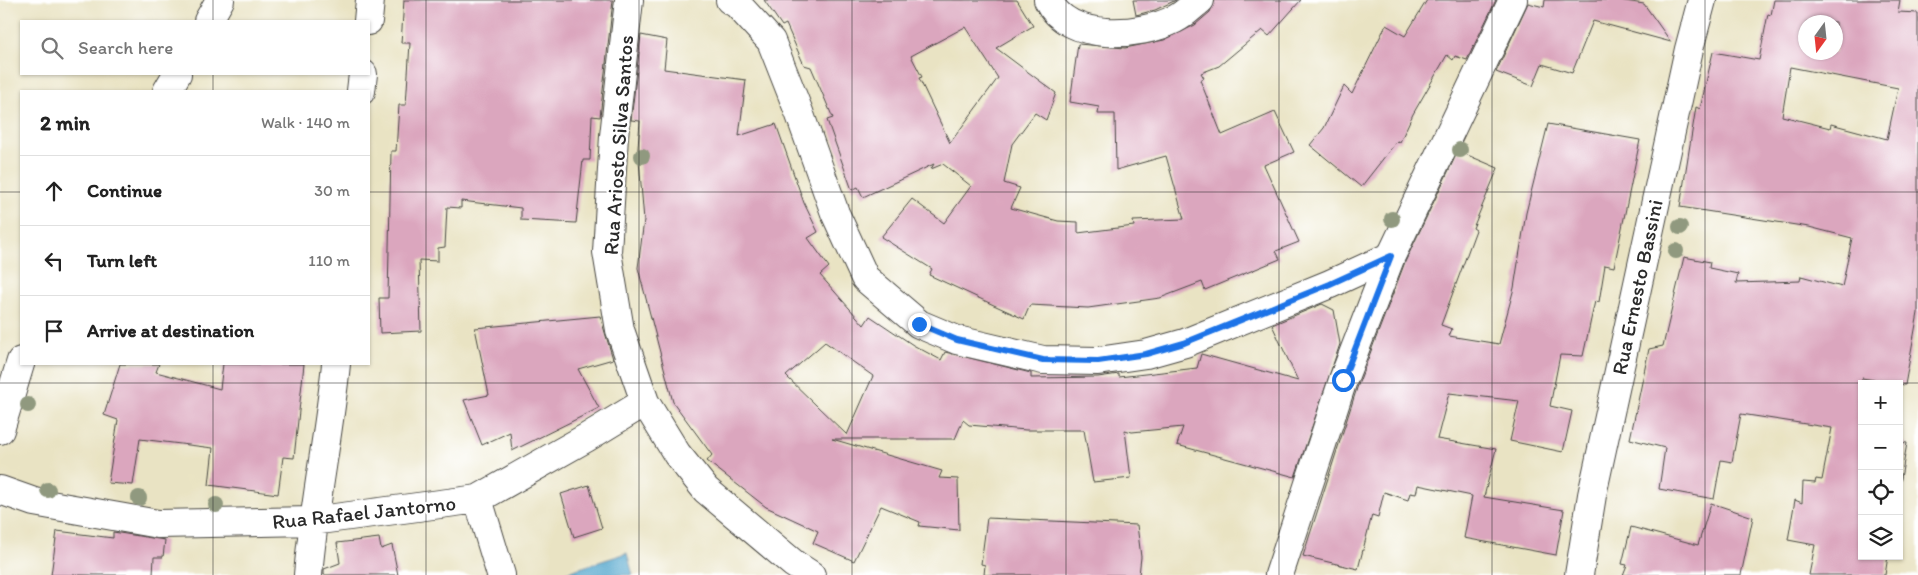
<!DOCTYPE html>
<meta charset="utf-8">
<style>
body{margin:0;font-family:Itim,sans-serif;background:#f6f6f6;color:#222}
.controls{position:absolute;right:15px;bottom:15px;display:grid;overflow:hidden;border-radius:0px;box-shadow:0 1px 4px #0004}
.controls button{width:45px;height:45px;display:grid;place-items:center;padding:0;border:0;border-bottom:1px solid #e0e0e0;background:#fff;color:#222;font:25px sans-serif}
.compass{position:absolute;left:1798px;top:15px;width:45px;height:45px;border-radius:50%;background:#fff;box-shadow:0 1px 4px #0004;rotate:195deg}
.stop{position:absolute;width:15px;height:15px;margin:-11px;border:4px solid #1a73e8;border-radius:50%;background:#fff}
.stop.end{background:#1a73e8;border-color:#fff;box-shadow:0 1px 5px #0008}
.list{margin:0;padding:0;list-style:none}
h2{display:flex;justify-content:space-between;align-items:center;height:65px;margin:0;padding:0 20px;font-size:21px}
h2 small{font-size:16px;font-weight:400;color:#767676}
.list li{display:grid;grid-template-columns:32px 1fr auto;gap:15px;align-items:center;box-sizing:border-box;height:70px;padding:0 20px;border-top:1px solid #e0e0e0}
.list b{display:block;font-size:19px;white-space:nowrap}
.list em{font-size:16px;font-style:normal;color:#767676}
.icon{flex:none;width:28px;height:28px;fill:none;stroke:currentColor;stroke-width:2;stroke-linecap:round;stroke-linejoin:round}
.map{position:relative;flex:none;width:1918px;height:575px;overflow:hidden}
.search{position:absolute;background:#fff;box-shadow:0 1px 4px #0004;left:20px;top:20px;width:350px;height:55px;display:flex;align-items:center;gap:12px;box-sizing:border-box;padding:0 18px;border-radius:0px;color:#767676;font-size:19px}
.panel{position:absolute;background:#fff;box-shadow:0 1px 4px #0004;left:20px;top:90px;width:350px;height:275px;border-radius:0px}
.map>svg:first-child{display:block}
.water{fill:#50a4cb;stroke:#3e687b}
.building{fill:#dba6be;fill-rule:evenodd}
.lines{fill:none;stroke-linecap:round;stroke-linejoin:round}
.street-casing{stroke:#484742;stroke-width:30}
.secondary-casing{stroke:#484742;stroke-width:30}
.street{stroke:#fff;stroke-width:28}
.secondary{stroke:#fff;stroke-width:28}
.tree{fill:#90997f}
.route{stroke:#1a73e8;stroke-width:6}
.grid{fill:none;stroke:#2b2b2b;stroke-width:1;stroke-opacity:0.55}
.labels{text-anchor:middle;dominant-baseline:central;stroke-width:4.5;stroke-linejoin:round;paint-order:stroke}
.street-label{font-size:21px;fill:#2b2b2b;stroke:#fff}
</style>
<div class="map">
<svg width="1918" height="575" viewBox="0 0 1918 575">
<rect width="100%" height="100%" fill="#fff"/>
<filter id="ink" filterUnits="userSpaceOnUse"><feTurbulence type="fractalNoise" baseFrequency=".02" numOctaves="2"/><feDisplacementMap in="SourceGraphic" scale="10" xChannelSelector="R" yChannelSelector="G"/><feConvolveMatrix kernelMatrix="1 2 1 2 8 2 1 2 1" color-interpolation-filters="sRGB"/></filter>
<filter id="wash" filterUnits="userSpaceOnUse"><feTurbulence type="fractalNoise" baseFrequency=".0096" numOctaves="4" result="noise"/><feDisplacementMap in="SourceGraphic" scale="20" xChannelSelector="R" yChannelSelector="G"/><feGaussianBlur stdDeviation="1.12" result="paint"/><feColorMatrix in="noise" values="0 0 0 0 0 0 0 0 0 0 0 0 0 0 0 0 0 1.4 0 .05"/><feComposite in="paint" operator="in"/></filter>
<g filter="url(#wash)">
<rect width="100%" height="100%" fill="#e9e3c3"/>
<!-- water -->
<path class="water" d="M627 553 633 575H564V573Z"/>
<g id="blocks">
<!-- building -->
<path class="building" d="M404 0H613L600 117 592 116 590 160H583L576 223 521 220V208L461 201V208L447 207 445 247 438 248V261L419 260 421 331 380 333 379 298H388L391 151H396L399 105H406L410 43H401Z
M764 0H1017L1033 26 996 48 1056 93 1046 120 1035 113 1012 144 1004 183 1020 188 1011 208 1058 221 1078 222V233L1134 226 1133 221 1184 219 1166 156 1116 170 1115 114H1098L1099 107 1070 102 1078 44 1125 48 1164 40 1195 25 1210 12 1215 0H1301L1269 36 1262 30 1219 66 1201 73 1204 78 1200 80 1222 135 1275 112 1294 152 1264 165 1299 242 1276 251 1280 259 1205 290 1202 282 1160 298 1088 308 1030 305 1024 319 929 275 932 269 881 237 912 199 944 223 971 186 943 164 931 169 934 164 863 197 858 187 852 190 827 120 833 118 811 67 804 65 786 24 782 26ZM965 27 998 78 950 143 919 78 922 77 911 56Z
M1133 0H1176L1155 10 1136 15Z
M1427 0H1496L1467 60 1455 56 1453 60 1447 55 1413 114 1400 142 1397 141 1361 187 1310 145 1324 128 1344 86 1352 94 1386 25 1405 36Z
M1545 0H1619L1644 4 1671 42 1593 21 1572 73 1542 64 1533 86 1496 72 1528 3 1544 7Z
M1774 0H1900L1898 12 1918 13V313L1905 385 1862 378V556H1888L1885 575H1809L1815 545 1788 540 1795 500 1802 503 1803 482 1815 483 1816 479 1822 480 1832 428 1741 414 1732 462 1721 460 1714 499 1659 489 1665 448 1630 439 1649 349 1663 346 1684 257 1710 262 1709 268 1738 274 1736 283 1800 281 1801 276 1842 287 1852 238 1809 227 1680 207 1696 107 1700 109 1713 52 1759 60 1768 14 1771 15ZM1806 22H1836V52H1806ZM1790 67 1898 88 1887 139 1831 124 1830 128 1782 116Z
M641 35 667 40 664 69 746 80 739 136 776 124 804 203 818 232 808 238 829 267 820 275 864 325 870 316 913 345 941 360 945 352 1031 373V378L1098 377 1119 374V377L1197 368 1201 354 1298 381 1272 325 1322 304 1334 310 1340 344 1295 477 1177 445 1183 427 1132 432 1125 430 1131 478 1093 482 1084 430H1026L969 425 963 420 955 439H832L942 471 939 478 958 479 959 530 919 526 920 522 881 506 854 561 813 543 818 531 766 507 707 461 712 455 673 402 638 268 644 220 639 161H637L640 121 631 120ZM825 342 873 376 847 435 786 376Z
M1548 124 1640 140 1614 267 1605 265 1599 302 1595 301 1583 356 1560 355 1550 406 1572 411 1563 452 1510 441 1519 401 1449 393 1437 439 1496 449 1484 497 1564 510 1556 555 1464 538 1472 496 1418 485 1416 494 1410 493 1408 500 1384 492 1378 517 1372 515 1358 569 1303 556 1358 385 1405 262 1458 151 1498 168 1473 228 1476 230 1441 325 1452 329 1449 336 1499 344 1514 288 1526 213Z
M600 316 613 359 578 369 599 408 512 451 510 432 482 445 464 400 489 395 475 328Z
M120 364H159L156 372 220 389 223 364H304L294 458 283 457 278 494 209 485 213 448 140 439 133 485 108 483 118 420 104 415Z
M1899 442 1907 443 1899 490Z
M589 485 602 528 574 537 561 494Z
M1711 503 1753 517 1741 575H1623L1627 565 1622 564 1631 527 1698 545Z
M987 518 1137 525 1141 557 1139 575H984L985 565 981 564Z
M57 531 113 538V532L165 540 163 557H154L153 575H51Z
M379 538 381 549 392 545 398 575H324V569L340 563 337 543Z"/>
</g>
</g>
<g filter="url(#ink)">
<use href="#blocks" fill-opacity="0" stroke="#484742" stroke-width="1"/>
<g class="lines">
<defs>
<path id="street" d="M629 0 614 136 607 252 620 330 645 402 677 454 706 490 794 564 811 575
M730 0 737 4 771 41 799 112 835 213 865 278 919 324 957 340 1043 360 1098 361 1146 354 1185 343 1330 284 1391 256
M1048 0C1068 42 1140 37 1175 19 1184 15 1192 6 1200 0
M208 21 220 0
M368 21 370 0
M167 91 177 74
M361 91 363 74
M0 430 21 361
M0 490 34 502 158 524 312 521 478 499 586 438 645 402
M478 499 501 575
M308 575C314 504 329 435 336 364
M1279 575 1343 380 1391 256 1513 0"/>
<path id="secondary" d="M1579 575 1592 495 1689 49 1702 0"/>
</defs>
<!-- street casing -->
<use href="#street" class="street-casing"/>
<!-- secondary casing -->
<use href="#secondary" class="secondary-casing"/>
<!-- street -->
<use href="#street" class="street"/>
<!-- secondary -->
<use href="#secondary" class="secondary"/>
</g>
<!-- trees -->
<g class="tree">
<circle cx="1460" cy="150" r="8"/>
<circle cx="642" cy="156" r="8"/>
<circle cx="1392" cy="219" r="8"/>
<circle cx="1680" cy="227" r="8"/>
<circle cx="1676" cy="251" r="8"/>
<circle cx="28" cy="405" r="8"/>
<circle cx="48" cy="490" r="8"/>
<circle cx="139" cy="498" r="8"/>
<circle cx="216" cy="505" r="8"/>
</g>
</g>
<g class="lines" filter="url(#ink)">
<!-- route -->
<path class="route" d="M919 324 957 340 1043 360 1098 361 1146 354 1184 343 1330 284 1391 256 1343 380"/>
</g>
<!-- grid -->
<path class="grid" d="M213 0V21M426 0V575M639 0V575M852 0V575M1066 0V575M1279 0V575M1492 0V575M1705 0V575M213 74V91M0 192H21M369 192H1918M213 364V575M0 383H1918"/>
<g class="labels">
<!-- street labels -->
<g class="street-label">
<text transform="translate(618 145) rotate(-86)">Rua Ariosto Silva Santos</text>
<text transform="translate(1637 287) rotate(-78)">Rua Ernesto Bassini</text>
<text transform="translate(364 512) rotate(-6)">Rua Rafael Jantorno</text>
</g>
</g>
</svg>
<div class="controls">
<button>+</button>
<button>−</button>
<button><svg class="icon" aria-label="locate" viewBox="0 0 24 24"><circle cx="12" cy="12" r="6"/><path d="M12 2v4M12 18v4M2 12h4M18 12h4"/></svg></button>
<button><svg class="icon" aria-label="layers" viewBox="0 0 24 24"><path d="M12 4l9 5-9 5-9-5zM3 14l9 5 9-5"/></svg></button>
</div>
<svg class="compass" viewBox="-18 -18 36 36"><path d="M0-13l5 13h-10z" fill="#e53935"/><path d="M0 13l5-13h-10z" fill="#767676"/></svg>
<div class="stop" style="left:1343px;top:380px"></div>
<div class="stop end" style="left:919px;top:324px"></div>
<div class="search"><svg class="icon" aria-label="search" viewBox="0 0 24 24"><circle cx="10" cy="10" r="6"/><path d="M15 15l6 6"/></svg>Search here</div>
<section class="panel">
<h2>2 min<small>Walk · 140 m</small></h2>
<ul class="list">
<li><svg class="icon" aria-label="ahead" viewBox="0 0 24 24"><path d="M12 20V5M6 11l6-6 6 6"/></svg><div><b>Continue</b></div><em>30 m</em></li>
<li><svg class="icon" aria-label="left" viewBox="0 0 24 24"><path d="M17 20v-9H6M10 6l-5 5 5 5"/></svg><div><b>Turn left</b></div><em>110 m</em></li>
<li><svg class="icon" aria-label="arrive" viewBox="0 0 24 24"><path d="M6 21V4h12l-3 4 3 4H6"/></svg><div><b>Arrive at destination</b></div></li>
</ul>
</section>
</div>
